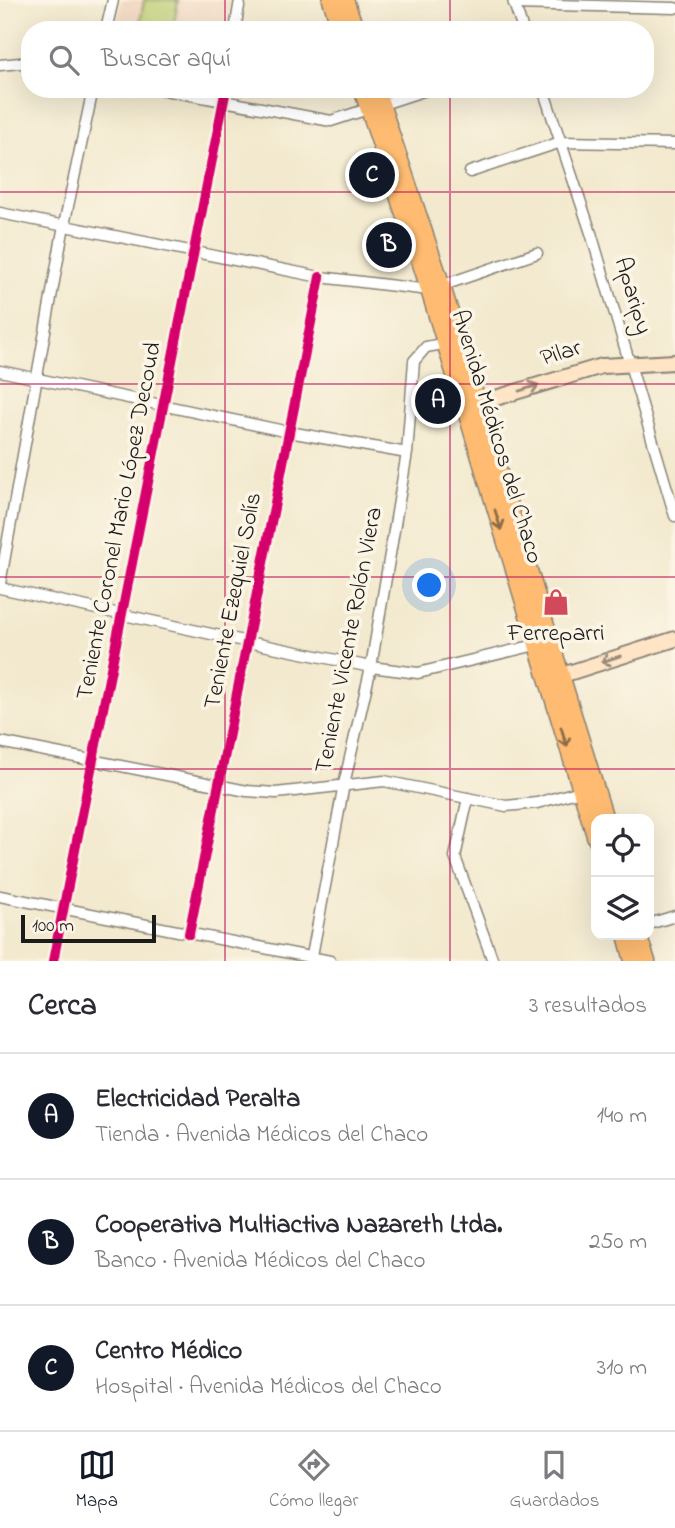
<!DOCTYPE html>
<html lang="es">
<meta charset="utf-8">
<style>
body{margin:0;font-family:"Indie Flower",sans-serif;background:#f2f2f3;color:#2b2b33}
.controls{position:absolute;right:21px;bottom:21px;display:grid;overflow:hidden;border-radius:14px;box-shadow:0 7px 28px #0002}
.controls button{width:63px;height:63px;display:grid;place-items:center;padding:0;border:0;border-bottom:2px solid #e1e1e2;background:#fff;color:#2b2b33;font:35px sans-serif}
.scale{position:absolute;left:21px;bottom:18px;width:135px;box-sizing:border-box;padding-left:7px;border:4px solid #1c1c1c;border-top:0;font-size:19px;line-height:24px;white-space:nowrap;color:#1c1c1c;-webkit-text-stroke:5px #fcf5e5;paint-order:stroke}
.you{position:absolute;left:430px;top:586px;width:24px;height:24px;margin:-18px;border:5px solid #fff;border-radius:50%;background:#1a73e8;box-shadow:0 0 0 10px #1a73e833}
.badge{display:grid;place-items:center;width:46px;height:46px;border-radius:50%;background:#111827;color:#fff;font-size:23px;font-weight:700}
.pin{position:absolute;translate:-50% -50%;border:4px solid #fff;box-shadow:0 2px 7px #0006}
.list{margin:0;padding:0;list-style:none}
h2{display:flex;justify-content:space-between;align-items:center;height:91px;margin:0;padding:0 28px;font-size:30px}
h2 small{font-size:23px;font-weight:400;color:#7c7c81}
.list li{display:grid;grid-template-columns:46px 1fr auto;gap:21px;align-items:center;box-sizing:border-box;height:126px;padding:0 28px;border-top:2px solid #e1e1e2}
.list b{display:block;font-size:26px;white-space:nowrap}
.list p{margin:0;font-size:23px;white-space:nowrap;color:#7c7c81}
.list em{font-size:23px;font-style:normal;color:#7c7c81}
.icon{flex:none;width:38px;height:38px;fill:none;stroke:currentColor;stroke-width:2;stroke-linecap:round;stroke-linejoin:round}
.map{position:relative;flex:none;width:675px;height:961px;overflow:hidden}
.search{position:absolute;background:#fff;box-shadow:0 7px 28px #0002;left:21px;right:21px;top:21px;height:77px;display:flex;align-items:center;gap:18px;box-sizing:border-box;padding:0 24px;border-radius:28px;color:#7c7c81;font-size:26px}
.sheet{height:469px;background:#fff}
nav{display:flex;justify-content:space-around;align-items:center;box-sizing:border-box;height:98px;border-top:2px solid #e1e1e2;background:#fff;font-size:19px;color:#7c7c81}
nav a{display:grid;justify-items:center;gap:4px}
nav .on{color:#111827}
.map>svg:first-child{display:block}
.built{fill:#f1d5bd}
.pitch{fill:#bdcf72;stroke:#6c7647;stroke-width:2}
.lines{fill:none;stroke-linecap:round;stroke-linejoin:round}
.street-casing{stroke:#878275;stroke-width:13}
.secondary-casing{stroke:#878275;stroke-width:18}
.primary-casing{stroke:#878275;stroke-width:19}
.street{stroke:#fff;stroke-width:10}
.secondary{stroke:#ffe4c6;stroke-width:14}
.primary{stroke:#febb71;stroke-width:16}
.cycleway-casing{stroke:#fcf5e5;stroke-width:15}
.cycleway{stroke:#d6006c;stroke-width:10}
.oneway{stroke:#998a7a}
.oneway2{stroke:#8d6c46}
.grid{fill:none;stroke:#c2185b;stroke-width:2;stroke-opacity:0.55}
.labels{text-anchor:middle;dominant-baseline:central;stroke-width:7;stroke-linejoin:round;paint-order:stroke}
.street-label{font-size:24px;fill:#1c1c1c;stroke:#fcf5e5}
.poi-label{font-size:24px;fill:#1c1c1c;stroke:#fcf5e5}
</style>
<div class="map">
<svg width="675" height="961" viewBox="0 0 675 961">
<rect width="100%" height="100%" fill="#fcf5e5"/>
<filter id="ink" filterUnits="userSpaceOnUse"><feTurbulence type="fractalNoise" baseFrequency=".0143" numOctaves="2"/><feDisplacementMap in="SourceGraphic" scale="14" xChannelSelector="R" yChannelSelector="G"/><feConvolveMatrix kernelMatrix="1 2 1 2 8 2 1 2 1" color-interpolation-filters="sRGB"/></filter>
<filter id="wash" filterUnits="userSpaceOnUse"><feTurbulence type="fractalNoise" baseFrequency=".00686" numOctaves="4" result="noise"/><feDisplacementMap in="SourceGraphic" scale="28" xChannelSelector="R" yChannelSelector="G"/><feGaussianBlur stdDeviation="1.57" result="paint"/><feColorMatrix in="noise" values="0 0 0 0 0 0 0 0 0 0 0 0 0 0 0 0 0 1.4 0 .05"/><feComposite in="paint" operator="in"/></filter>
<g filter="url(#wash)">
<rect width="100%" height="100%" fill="#f2e9ce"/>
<!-- built -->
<path class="built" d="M122 0H230L225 30H116Z"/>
<!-- pitch -->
<path class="pitch" d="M144 0H178L173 30H139Z"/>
</g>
<g filter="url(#ink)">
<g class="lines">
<defs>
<path id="street" d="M513 0 523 30
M514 4 675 8
M106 30 113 0
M235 30 240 0
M0 65 30 62
M159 89 331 121 429 89
M543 89 591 233 675 516
M470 172 561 142 675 144
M0 213 320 277 429 290 537 253
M0 371 289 432 407 453
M0 584 64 225 93 89
M0 588 248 642 371 667 418 673 540 644
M0 742 247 791 276 793 384 781 506 806 537 803 584 790
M468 798 455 857 493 961
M0 896 330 961
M649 924 675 916
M189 934 320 277
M53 961 226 89
M311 961 344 784 371 667 407 453 414 361 426 347 443 344"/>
<path id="secondary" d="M469 406 602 366 675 362
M553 678 675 639"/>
<path id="primary" d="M331 0 341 30
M345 0 356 30
M362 89 423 270 596 839
M376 89 442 286 605 819
M626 935 633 961
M638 935 647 961"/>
</defs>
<!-- street casing -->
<use href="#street" class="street-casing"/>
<!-- secondary casing -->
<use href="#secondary" class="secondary-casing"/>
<!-- primary casing -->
<use href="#primary" class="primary-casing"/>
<!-- street -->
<use href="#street" class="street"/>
<!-- secondary -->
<use href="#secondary" class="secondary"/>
<!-- primary -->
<use href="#primary" class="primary"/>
<defs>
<path id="cycleway" d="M189 934 320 277
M53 961 226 89"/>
</defs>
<!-- cycleway casing -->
<use href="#cycleway" class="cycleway-casing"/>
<!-- cycleway -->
<use href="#cycleway" class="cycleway"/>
</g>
<!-- one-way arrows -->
<defs><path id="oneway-shaft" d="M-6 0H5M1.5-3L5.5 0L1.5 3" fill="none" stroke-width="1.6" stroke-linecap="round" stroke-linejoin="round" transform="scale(1.75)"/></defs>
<g class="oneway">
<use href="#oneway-shaft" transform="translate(529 388) rotate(-17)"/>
<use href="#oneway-shaft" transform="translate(611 659) rotate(162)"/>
</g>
<g class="oneway2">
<use href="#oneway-shaft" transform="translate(498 520) rotate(73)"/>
<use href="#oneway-shaft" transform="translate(564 737) rotate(73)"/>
</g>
</g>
<!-- grid -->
<path class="grid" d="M225 0V30M450 0V30M225 89V961M450 89V961M0 192H675M0 384H675M0 577H675M0 769H675"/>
<!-- icons -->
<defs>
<symbol id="shop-bare" viewBox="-9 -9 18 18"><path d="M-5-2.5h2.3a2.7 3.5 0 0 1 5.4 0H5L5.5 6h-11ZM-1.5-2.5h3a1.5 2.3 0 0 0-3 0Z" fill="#d1495b" stroke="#fcf5e5" stroke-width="2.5" paint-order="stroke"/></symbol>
</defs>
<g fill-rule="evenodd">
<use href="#shop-bare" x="537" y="583" width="38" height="38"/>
</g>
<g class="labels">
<!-- street labels -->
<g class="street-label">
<text transform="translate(632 296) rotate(73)">Aparipy</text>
<text transform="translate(561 354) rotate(-17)">Pilar</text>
<text transform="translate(496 437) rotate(73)">Avenida Médicos del Chaco</text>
<text transform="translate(120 521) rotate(-79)">Teniente Coronel Mario López Decoud</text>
<text transform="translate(234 601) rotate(-79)">Teniente Ezequiel Solís</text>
<text transform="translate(350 640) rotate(-79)">Teniente Vicente Rolón Viera</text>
</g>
<!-- poi labels -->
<g class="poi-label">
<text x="556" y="634">Ferreparri</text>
</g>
</g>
</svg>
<div class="controls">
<button><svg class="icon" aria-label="locate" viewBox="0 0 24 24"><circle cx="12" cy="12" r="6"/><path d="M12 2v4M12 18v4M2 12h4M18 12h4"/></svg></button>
<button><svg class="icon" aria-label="layers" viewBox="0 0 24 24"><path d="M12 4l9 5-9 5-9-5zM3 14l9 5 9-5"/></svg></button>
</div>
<div class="scale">100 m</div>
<div class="you"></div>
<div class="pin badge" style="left:438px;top:401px">A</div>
<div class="pin badge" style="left:389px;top:245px">B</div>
<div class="pin badge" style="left:372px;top:175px">C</div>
<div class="search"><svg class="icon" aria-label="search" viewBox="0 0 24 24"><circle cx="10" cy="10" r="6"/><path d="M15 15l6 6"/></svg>Buscar aquí</div>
</div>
<section class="sheet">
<h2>Cerca<small>3 resultados</small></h2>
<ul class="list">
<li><span class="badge">A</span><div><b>Electricidad Peralta</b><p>Tienda · Avenida Médicos del Chaco</p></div><em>140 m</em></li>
<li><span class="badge">B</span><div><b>Cooperativa Multiactiva Nazareth Ltda.</b><p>Banco · Avenida Médicos del Chaco</p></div><em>250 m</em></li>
<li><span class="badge">C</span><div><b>Centro Médico</b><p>Hospital · Avenida Médicos del Chaco</p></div><em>310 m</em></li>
</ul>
</section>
<nav>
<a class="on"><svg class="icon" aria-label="map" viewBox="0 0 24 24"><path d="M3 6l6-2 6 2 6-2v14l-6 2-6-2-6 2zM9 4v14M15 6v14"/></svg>Mapa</a>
<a><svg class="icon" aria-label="directions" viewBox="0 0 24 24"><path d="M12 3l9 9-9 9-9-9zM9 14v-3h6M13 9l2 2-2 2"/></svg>Cómo llegar</a>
<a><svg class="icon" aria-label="saved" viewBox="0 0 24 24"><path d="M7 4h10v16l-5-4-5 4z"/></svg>Guardados</a>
</nav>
